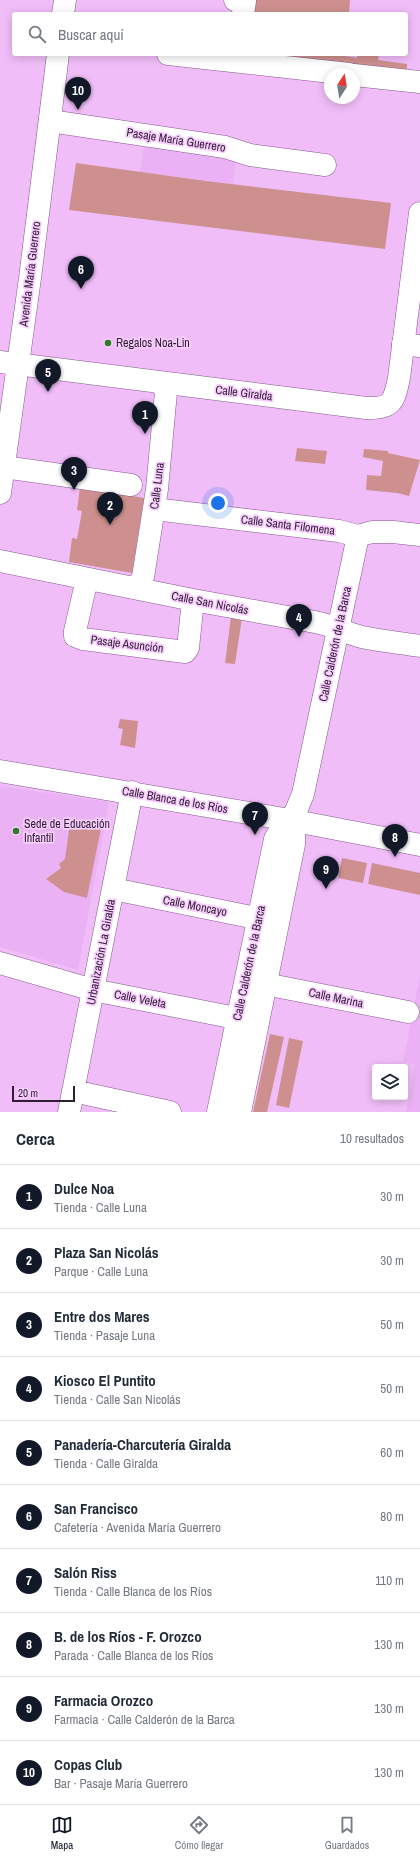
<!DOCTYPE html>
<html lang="es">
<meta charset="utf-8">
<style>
body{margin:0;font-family:"Archivo Narrow",sans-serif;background:#f2f2f3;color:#1f2937}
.controls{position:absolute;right:12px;bottom:12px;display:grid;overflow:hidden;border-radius:4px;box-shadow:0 2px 10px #0003}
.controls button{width:36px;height:36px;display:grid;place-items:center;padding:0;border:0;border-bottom:1px solid #e0e1e3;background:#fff;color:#1f2937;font:20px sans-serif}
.compass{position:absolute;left:324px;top:68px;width:36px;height:36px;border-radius:50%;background:#fff;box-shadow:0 2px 10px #0003;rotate:12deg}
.scale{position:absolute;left:12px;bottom:10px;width:63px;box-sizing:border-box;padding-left:4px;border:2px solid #301c33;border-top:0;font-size:11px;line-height:14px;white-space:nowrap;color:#301c33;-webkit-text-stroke:3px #f7cefe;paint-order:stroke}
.you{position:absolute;left:218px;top:503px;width:14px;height:14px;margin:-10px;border:3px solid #fff;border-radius:50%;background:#1a73e8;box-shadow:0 0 0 6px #1a73e833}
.badge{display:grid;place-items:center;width:26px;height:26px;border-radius:50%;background:#111827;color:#fff;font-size:13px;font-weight:700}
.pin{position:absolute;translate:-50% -33px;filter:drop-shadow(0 1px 2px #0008)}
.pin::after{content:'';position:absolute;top:21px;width:14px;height:12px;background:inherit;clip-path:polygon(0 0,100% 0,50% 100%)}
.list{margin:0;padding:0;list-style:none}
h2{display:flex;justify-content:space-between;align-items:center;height:52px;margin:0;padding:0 16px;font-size:17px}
h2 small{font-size:13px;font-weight:400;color:#747a83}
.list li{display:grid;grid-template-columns:26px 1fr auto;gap:12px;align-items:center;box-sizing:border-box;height:64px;padding:0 16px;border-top:1px solid #e0e1e3}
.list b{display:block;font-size:15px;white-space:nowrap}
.list p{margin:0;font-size:13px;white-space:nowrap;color:#747a83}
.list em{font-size:13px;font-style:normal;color:#747a83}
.icon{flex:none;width:22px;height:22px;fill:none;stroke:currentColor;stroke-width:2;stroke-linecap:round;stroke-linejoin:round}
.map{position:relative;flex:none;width:420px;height:1112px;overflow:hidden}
.search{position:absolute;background:#fff;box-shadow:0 2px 10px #0003;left:12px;right:12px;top:12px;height:44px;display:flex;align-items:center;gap:10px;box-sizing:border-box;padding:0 14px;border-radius:4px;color:#747a83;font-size:15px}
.sheet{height:692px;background:#fff}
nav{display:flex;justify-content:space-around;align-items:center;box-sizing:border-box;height:56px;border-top:1px solid #e0e1e3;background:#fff;font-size:11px;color:#747a83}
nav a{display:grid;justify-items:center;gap:2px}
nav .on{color:#111827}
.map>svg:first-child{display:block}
.built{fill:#eab2f4}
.green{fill:#ce908e}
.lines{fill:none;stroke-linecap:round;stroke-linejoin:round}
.street-casing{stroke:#86588e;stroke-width:23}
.secondary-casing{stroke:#86588e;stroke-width:23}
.street{stroke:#fff;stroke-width:22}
.secondary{stroke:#fff;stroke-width:22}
.poi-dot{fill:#2d7b24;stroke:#f7cefe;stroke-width:1.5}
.labels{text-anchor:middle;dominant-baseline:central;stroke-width:3.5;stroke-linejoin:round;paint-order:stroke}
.street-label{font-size:12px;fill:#301c33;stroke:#f7cefe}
.poi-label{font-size:12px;fill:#301c33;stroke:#f7cefe;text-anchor:start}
</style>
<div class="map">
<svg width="420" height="1112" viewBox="0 0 420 1112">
<rect width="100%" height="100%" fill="#f0bdf8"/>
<!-- built -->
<path class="built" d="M145 139 236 158 233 184 140 172Z
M0 786 109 802 78 970 0 947Z
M420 976V1112H406L415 1064 403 1062Z"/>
<!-- green -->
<path class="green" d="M247 0H350L349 14H243Z
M239 54H345V56L357 58 358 54H379L378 60 407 64V71Z
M76 163 206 181 391 203 385 249 69 210Z
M297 448 327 451 325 464 295 461Z
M364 449 388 451V453L420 460 409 496 397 493 366 490 367 475 381 476 383 461 363 457Z
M80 487 144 498 132 573 69 562 72 538 77 539 82 511 77 510Z
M231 617 242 618 235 664 225 663Z
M120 719 138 721 135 748 120 745 123 729 118 728Z
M75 818 101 828 87 898 64 892 46 879 61 868 59 864 65 859 70 823Z
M342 858 367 863 363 883 338 878Z
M372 863 420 873V895L368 884Z
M270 1034 284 1037 267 1112H253Z
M289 1038 303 1041 289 1108 276 1105Z"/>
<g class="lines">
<defs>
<path id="street" d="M235 0 245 1 243 14
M168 54 349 74
M354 75 420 82
M50 121 225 147 250 155 325 165
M403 344 420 346
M4 467 131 485
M154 509 339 531 358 536 372 532H393L420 535
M0 561 193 600 315 622C331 625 346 633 362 637 381 641 401 643 420 646
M87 579 75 631V636L83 639 185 652 188 648 193 600
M134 588 139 584 143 577 157 489 166 392 165 388 160 383
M290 820 296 811 303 794 358 536
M113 889 276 922
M0 963 93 990 256 1022
M265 984 408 1012
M73 1091 170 1112
M69 1112 132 792"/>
<path id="secondary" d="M63 14 65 0
M0 362 366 408C393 409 394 401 399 378L420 213
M0 493 30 278 58 54
M0 771 290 820 420 845
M218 1112 275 839 283 826 290 820
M240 1112 294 844V828L290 820"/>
</defs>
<!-- street casing -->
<use href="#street" class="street-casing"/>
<!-- secondary casing -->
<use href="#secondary" class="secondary-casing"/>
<!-- street -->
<use href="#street" class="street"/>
<!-- secondary -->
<use href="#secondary" class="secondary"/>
</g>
<!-- markers -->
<g class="poi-dot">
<circle cx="108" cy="343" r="4"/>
<circle cx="16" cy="831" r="4"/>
</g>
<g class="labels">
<!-- street labels -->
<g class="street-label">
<text transform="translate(176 140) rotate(9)">Pasaje María Guerrero</text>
<text transform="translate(30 274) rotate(-83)">Avenida María Guerrero</text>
<text transform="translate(244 393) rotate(7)">Calle Giralda</text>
<text transform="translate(157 486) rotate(-83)">Calle Luna</text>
<text transform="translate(288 525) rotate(7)">Calle Santa Filomena</text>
<text transform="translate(210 603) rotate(11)">Calle San Nicolás</text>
<text transform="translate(127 644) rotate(7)">Pasaje Asunción</text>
<text transform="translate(335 644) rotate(-78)">Calle Calderón de la Barca</text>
<text transform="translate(175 800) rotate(10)">Calle Blanca de los Ríos</text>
<text transform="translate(195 906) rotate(11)">Calle Moncayo</text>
<text transform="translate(101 952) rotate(-79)">Urbanización La Giralda</text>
<text transform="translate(249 963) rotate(-78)">Calle Calderón de la Barca</text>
<text transform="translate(336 998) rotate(12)">Calle Marina</text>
<text transform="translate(140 999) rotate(11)">Calle Veleta</text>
</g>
<!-- poi labels -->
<g class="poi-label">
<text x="116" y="343">Regalos Noa-Lin</text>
<text x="24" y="824">Sede de Educación<tspan x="24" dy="14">Infantil</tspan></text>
</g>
</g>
</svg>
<div class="controls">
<button><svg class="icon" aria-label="layers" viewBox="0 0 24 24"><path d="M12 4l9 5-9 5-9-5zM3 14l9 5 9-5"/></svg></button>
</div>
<svg class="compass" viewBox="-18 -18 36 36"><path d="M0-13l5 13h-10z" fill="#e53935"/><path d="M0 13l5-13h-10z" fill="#747a83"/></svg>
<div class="scale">20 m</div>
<div class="you"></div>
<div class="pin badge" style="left:145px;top:434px">1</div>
<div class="pin badge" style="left:110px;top:525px">2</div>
<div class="pin badge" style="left:74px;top:490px">3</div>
<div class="pin badge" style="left:299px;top:637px">4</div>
<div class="pin badge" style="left:48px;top:392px">5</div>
<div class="pin badge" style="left:81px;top:289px">6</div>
<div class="pin badge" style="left:255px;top:835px">7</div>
<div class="pin badge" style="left:395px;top:857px">8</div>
<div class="pin badge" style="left:326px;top:889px">9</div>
<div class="pin badge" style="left:78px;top:110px">10</div>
<div class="search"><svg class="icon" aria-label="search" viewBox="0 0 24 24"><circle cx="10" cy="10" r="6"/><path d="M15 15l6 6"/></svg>Buscar aquí</div>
</div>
<section class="sheet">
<h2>Cerca<small>10 resultados</small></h2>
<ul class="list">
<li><span class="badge">1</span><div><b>Dulce Noa</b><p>Tienda · Calle Luna</p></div><em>30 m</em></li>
<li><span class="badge">2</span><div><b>Plaza San Nicolás</b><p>Parque · Calle Luna</p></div><em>30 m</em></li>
<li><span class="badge">3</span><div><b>Entre dos Mares</b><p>Tienda · Pasaje Luna</p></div><em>50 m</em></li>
<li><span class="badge">4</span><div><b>Kiosco El Puntito</b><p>Tienda · Calle San Nicolás</p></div><em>50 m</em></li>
<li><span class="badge">5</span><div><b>Panadería-Charcutería Giralda</b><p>Tienda · Calle Giralda</p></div><em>60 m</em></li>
<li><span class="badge">6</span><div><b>San Francisco</b><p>Cafetería · Avenida María Guerrero</p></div><em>80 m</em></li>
<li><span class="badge">7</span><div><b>Salón Riss</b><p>Tienda · Calle Blanca de los Ríos</p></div><em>110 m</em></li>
<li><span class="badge">8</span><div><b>B. de los Ríos - F. Orozco</b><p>Parada · Calle Blanca de los Ríos</p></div><em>130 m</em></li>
<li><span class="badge">9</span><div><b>Farmacia Orozco</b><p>Farmacia · Calle Calderón de la Barca</p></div><em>130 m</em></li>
<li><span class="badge">10</span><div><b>Copas Club</b><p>Bar · Pasaje María Guerrero</p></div><em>130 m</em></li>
</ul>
</section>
<nav>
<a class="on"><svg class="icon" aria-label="map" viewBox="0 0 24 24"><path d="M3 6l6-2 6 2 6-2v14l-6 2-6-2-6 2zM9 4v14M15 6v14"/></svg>Mapa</a>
<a><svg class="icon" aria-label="directions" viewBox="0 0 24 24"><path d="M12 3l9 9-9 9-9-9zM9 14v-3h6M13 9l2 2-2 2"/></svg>Cómo llegar</a>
<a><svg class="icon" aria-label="saved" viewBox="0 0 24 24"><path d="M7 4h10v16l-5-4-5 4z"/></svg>Guardados</a>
</nav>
